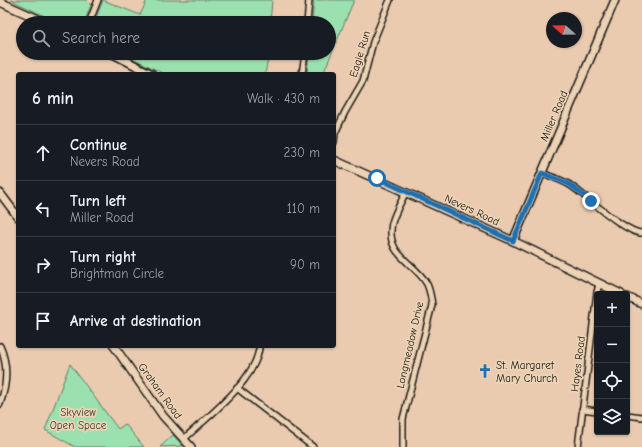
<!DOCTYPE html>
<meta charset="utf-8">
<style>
body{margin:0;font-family:"Comic Neue",sans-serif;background:#242831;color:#f1f3f6}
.controls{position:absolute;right:12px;bottom:12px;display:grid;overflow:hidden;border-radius:4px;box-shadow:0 1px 3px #0004}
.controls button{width:36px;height:36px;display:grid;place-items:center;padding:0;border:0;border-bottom:1px solid #363941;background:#171b24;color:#f1f3f6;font:20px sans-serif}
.compass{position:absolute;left:546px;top:12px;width:36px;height:36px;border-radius:50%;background:#171b24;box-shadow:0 1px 3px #0004;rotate:290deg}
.stop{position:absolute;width:12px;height:12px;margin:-9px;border:3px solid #1f6fb2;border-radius:50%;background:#fff}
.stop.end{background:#1f6fb2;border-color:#fff;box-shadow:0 1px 4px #0008}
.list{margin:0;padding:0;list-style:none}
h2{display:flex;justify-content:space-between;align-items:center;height:52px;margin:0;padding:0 16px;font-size:17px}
h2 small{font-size:13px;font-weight:400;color:#9ea1a6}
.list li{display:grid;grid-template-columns:26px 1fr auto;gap:12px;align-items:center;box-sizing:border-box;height:56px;padding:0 16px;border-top:1px solid #363941}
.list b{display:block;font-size:15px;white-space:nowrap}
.list p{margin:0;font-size:13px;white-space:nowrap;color:#9ea1a6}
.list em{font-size:13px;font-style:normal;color:#9ea1a6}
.icon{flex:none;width:22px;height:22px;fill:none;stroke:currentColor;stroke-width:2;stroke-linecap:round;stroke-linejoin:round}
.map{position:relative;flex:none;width:642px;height:447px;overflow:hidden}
.search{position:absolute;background:#171b24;box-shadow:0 1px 3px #0004;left:16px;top:16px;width:320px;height:44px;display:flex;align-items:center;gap:10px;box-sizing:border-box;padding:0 14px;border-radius:22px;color:#9ea1a6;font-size:15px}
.panel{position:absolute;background:#171b24;box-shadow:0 1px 3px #0004;left:16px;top:72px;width:320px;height:276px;border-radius:4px}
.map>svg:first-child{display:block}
.green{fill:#9ae1af;stroke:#5b7e66}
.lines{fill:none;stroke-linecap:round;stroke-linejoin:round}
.street-casing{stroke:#1c1c1c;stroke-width:8}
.secondary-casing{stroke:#1c1c1c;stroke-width:10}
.street{stroke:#edd3b4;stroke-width:5}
.secondary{stroke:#edd3b4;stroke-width:7}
.route{stroke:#1f6fb2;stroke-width:5}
.labels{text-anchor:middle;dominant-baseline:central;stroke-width:3.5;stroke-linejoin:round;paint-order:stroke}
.street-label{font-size:11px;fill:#1c1c1c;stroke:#edd3b4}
.poi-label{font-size:11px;fill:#1c1c1c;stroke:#edd3b4;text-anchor:start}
.park-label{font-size:11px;fill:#354339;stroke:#edd3b4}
</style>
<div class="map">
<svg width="642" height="447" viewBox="0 0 642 447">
<rect width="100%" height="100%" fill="#ebcbaf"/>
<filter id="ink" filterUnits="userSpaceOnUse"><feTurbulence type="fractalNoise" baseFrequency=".025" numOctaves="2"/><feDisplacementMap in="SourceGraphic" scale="8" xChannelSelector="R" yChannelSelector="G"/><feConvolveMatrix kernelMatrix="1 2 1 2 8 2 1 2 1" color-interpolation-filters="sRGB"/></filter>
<g filter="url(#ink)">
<!-- green -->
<path class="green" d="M11 0H86L91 5 84 23H59Z
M103 0 140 15 147 0H272L270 23H94Z
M314 0H354L323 74H307L309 53H329V23H312Z
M122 53H300L299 56 269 53 265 74H165Z
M70 364 118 429 125 424 144 447H75L45 430Z
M173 435 183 446 160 447Z"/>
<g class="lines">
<defs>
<path id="street" d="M89 23 98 0
M307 23 309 0
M302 74 305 53
M334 142 335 133 345 112 363 81 373 42 390 0
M542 173C551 177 562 180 570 185 585 195 627 234 642 233
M0 346C8 364 7 385 0 404
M237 388 313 447
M582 409 597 411
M627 415 642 417
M184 439C207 417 254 382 259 349
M403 447V419L432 305C431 297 430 291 427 284 414 261 385 256 392 223 395 212 401 202 406 192
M578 447 597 292 599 284"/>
<path id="secondary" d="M0 2 47 23
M111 53 152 74
M334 160 513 241 621 294
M0 193 18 217
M513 241 615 0
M627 297 642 304
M114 346 163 416 191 447"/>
</defs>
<!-- street casing -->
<use href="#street" class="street-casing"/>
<!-- secondary casing -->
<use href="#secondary" class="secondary-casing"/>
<!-- street -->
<use href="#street" class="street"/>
<!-- secondary -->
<use href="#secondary" class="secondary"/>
</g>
</g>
<g class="lines" filter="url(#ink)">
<!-- route -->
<path class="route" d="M377 178 513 241 542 173 569 184 591 201"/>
</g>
<!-- icons -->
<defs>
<symbol id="church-bare" viewBox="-9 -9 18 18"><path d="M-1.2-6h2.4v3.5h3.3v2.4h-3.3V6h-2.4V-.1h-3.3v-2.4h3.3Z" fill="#1f6fb2" stroke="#edd3b4" stroke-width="2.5" paint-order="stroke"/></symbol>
</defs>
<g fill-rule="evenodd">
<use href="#church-bare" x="475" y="361" width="20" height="20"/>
</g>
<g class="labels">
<!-- street labels -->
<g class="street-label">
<text transform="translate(360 54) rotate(-73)">Eagle Run</text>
<text transform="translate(554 116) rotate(-67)">Miller Road</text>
<text transform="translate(472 210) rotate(25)">Nevers Road</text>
<text transform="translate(410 345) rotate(-77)">Longmeadow Drive</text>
<text transform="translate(578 364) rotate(-83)">Hayes Road</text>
<text transform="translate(160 391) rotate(54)">Graham Road</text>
</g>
<!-- poi labels -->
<g class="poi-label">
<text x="496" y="365">St. Margaret<tspan x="496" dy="13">Mary Church</tspan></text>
</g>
<!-- park labels -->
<g class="park-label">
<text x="78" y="412">Skyview<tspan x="78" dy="13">Open Space</tspan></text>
</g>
</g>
</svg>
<div class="controls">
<button>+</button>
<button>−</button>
<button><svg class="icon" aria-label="locate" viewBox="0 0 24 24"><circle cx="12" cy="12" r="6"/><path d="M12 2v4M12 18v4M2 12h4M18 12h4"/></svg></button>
<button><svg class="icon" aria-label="layers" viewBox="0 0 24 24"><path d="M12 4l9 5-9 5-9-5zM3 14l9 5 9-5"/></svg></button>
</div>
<svg class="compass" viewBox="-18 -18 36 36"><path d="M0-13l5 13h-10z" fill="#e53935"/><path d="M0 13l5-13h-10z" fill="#9ea1a6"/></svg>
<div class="stop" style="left:377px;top:178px"></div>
<div class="stop end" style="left:591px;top:201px"></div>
<div class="search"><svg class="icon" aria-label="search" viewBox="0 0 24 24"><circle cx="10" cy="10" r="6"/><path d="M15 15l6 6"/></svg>Search here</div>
<section class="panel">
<h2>6 min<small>Walk · 430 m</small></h2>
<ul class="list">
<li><svg class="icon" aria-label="ahead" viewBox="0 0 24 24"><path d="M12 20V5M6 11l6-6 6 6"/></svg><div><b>Continue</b><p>Nevers Road</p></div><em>230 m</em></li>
<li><svg class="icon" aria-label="left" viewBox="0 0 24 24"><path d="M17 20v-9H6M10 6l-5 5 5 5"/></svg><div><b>Turn left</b><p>Miller Road</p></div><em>110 m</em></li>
<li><svg class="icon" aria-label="right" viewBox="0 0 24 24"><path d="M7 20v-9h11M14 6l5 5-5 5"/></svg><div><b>Turn right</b><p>Brightman Circle</p></div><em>90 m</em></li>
<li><svg class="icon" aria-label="arrive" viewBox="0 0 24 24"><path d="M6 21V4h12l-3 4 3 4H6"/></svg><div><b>Arrive at destination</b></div></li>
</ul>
</section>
</div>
